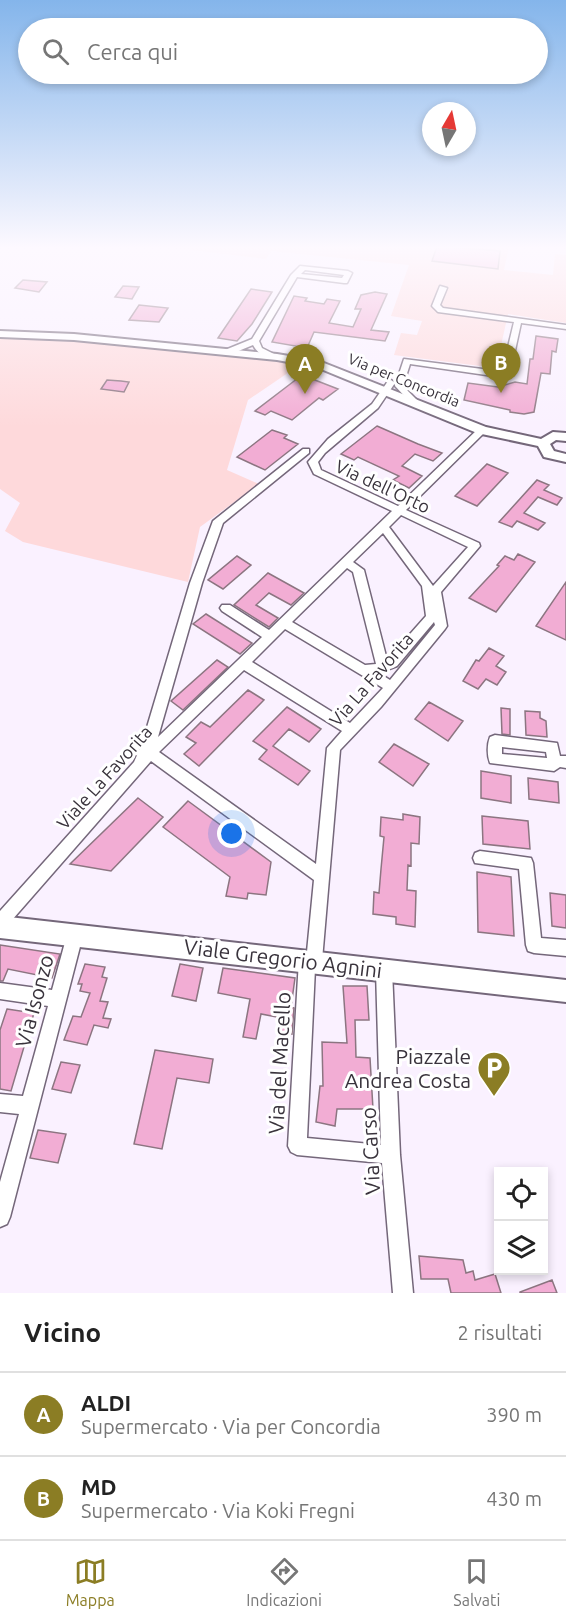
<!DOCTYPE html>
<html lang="it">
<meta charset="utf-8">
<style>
body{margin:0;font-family:Ubuntu,sans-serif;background:#f2f2f2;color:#222}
.controls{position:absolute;right:18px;bottom:18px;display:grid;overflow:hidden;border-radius:0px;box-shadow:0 3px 9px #0003}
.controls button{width:54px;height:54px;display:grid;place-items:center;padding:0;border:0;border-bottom:2px solid #e0e0e0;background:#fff;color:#222;font:30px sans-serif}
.compass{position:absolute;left:422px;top:102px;width:54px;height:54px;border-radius:50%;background:#fff;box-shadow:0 3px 9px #0003;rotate:9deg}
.you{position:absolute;left:232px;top:834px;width:21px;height:21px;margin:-15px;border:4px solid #fff;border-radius:50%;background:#1a73e8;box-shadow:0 0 0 9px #1a73e833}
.badge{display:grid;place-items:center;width:39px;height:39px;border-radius:50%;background:#8b7d24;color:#fff;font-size:20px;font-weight:700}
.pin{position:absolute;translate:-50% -50px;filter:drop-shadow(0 2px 3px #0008)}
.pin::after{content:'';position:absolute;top:32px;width:21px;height:18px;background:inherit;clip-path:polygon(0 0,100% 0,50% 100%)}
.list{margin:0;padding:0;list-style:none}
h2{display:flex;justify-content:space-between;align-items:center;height:78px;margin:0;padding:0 24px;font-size:26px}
h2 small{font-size:20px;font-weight:400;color:#767676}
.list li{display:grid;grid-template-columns:39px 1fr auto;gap:18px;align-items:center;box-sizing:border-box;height:84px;padding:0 24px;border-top:2px solid #e0e0e0}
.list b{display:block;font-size:22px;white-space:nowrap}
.list p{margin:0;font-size:20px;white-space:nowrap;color:#767676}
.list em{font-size:20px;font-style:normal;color:#767676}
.icon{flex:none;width:33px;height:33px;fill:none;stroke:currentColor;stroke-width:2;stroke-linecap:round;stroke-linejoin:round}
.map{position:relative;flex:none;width:566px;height:1293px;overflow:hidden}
.search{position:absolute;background:#fff;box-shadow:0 3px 9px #0003;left:18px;right:18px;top:18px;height:66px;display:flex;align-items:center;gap:15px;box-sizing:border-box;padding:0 21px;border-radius:33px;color:#767676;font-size:22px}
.sheet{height:246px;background:#fff}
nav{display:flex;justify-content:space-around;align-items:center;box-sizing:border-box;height:84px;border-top:2px solid #e0e0e0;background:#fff;font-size:16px;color:#767676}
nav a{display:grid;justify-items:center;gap:3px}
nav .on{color:#8b7d24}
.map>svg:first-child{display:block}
.green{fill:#fed9db}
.building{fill:#f2add4;stroke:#8c7581;stroke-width:1.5}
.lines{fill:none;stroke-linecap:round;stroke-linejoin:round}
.minor-casing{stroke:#74677a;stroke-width:3}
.major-casing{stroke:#74677a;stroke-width:4}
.minor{fill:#fff;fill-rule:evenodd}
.major{fill:#fff;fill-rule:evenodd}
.labels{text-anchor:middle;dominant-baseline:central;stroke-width:6;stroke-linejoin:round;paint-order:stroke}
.far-street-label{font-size:15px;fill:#39333c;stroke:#fff}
.street-label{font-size:18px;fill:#39333c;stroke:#fff}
.near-street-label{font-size:21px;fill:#39333c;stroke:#fff}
.near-poi-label{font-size:21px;fill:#39333c;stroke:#fff;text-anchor:end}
</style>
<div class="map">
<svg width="566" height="1293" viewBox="0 0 566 1293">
<rect width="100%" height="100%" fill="#faf1ff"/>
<!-- green -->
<path class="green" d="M159 246H509L504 270 553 275 555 254 566 255V323L508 314 496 368 394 355 401 333 417 335 422 321 391 316 409 265 271 251 266 259Z
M0 336 77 340 301 364 248 400 227 470 259 484 200 527 188 582 23 542 5 531 20 503 0 489Z"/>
<!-- building -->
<path class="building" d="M437 246 500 251 498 269 432 261Z
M23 280 47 282 39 292 15 288Z
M123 286 139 287 132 299 115 297Z
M251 289 272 292 252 324 237 341 218 338Z
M375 292 387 294 371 330 389 332 385 341 314 332 307 348 272 342 294 296 307 298 305 301 324 304 327 299 340 301 329 323 353 327 361 309H355L361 295Z
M139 305 168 308 159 322 129 320Z
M536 336 558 339 556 352 552 351 550 374 541 373 534 412 524 414 510 412V410L464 400 468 383 498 387 515 382 527 384 530 359H533Z
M302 375 338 389 323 400 319 398 292 420 271 411 265 415 255 411Z
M107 380 121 381 129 382 124 392 101 389Z
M377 426 418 444 442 453 433 461 415 454 402 466 422 476 409 488 393 480 399 476 358 457 354 460 341 454Z
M272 430 287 435 284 438 298 444 265 470 237 457Z
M487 464 508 473 477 506 455 496Z
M537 480 549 485 544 490 562 498 557 505 538 497 524 513 545 523 538 530 517 521 512 527 499 522Z
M518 554 535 562 496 612 469 598 499 566 497 565 505 556 514 560Z
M237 556 251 565 223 589 208 580Z
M268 573 304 593 291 605 269 593 256 605 278 618 269 627 234 605Z
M566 582V640L536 626Z
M206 614 252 643 240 654 193 624Z
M489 648 504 656 496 666 506 672 497 685 486 679 478 689 463 681 476 660 479 661Z
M217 660 228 667 183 710 171 701Z
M248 690 264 700 199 766 184 754 196 743 186 737 201 722 210 727Z
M429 702 463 721 448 741 415 719Z
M287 707 321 729 309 742 289 729 273 746 310 771 298 785 259 759 267 750 253 741Z
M501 708 510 709V735L502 734Z
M525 711 540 712V718L546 721 547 737 526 735Z
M394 744 429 764 413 786 379 762Z
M481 771 511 776V803L481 798Z
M528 778 558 782 559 803 529 799Z
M138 798 163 817 111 871 70 864Z
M188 801 271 862 266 895 248 893 247 899 226 896 230 877 163 827Z
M403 814 420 817 419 844 411 843V866L408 865 407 890 416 891 415 927 396 924V917L373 914 374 892 379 893 381 869 384 837 380 836 381 817 403 820Z
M482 816 528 821 530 849 483 844Z
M477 872 511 877 514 936 478 932Z
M550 893 566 895V928L552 926Z
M0 945 60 954 52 978 8 969 3 981H0Z
M85 964 105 967 102 977 107 978 100 1001 108 1002 103 1018 111 1019 108 1028 94 1025 87 1045 64 1040 73 1016 81 1017 90 993 80 991 82 984H78Z
M180 964 203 968 196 1001 172 996Z
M223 968 295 978 291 1007 294 1008 292 1034 280 1031 282 1018 261 1014 256 1039 243 1037 250 999 218 993Z
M343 986H367L369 1020H355L356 1057 370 1058 373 1109H337L335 1126 316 1122 320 1086H323L322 1042 347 1043Z
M7 1009 34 1013 11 1091 0 1089V1030Z
M155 1050 213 1059 209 1083 177 1078 162 1149 134 1144Z
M61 1062 80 1065 71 1093 52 1089Z
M38 1130 66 1134 58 1163 30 1158Z
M419 1256 463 1260 466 1273 473 1271 475 1280 495 1274 501 1293H451L448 1279H421Z
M552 1280 557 1293H520V1292Z"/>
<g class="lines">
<defs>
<path id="minor" d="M300 266 348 271 352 273 347 283H344L297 277 259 341 262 348 276 355V359C267 360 257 353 253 345L231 354H225V350L252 339 291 275ZM305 270 344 275 342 278 301 274Z
M440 286 447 288 440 305 443 308 566 325V329L521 323 511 369 500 377 410 364 403 386 418 401 414 404 411 403 395 386 404 359 498 371 503 368 514 322 438 312 432 306Z
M391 380 395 383 378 408 325 453 318 462 321 470 398 506 479 428H485V432L406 510 479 543 480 546 441 592 447 626 445 629 381 707 340 750 322 960 320 966 315 968 307 1138 381 1145 376 970 378 964 384 962 390 964 392 970 400 1155 413 1293H393L382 1163 297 1155 291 1152 288 1146 299 960 301 954 307 952 314 880 151 761 5 928 0 931V911L134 762 142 744 190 583 213 521 303 449H309V453L223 523 202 583 158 737 262 637 222 611 220 608 222 605H230L269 630 392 511 314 474 308 462 328 439 372 404 388 381ZM401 515 468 547 433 586 389 527ZM383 533 422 586 426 616 387 660 364 570 353 562ZM347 568 353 572 376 664 365 665 292 622ZM434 622 435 625 390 680 379 673 397 666ZM285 629 383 688 350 723 252 662ZM244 670 342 731 327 748 316 864 159 752Z
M495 735 557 743 560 756H566V768L560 767 554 771 490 763C487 756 487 744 490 737ZM502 747 546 752 547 758 502 754Z
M480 851 531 858 533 863 541 938 566 940V956L534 953 528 951 526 945 519 869 475 863 473 858 475 853Z
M75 927 81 929 83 935 10 1217 7 1224 0 1227V1182L19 1114 0 1112V1094L23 1096 48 1006 0 999V983L52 990 67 935 69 929Z"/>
<path id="major" d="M0 331 74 334 277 354 319 361 486 427 541 439 553 432 566 433V441L556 440 550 444 554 451 566 454V462L544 457 538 446 477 433 316 367 277 360 74 340 0 337Z
M0 916 566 980V1002L0 938Z"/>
</defs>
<!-- minor casing -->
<use href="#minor" class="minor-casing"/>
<!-- major casing -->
<use href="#major" class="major-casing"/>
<!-- minor -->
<use href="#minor" class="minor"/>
<!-- major -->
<use href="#major" class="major"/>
</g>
<!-- sky -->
<linearGradient id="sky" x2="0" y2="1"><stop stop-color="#84b5eb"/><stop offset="0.58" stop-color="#fdf9ff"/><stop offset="1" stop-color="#fdf9ff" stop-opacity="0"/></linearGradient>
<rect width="566" height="427" fill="url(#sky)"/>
<!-- icons -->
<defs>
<symbol id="parking-pin" viewBox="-11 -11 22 30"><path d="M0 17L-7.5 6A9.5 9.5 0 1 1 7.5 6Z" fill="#8b7d24" stroke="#fff"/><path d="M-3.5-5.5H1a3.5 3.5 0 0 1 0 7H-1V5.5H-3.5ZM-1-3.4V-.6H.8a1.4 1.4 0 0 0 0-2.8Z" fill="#fff"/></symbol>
</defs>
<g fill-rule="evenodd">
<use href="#parking-pin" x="475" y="1049" width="38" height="52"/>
</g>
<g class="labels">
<!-- far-street labels -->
<g class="far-street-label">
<text transform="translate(404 380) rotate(22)">Via per Concordia</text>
</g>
<!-- street labels -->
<g class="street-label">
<text transform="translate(383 486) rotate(25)">Via dell'Orto</text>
<text transform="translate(371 679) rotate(-49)">Via La Favorita</text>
<text transform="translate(104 777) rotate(-48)">Viale La Favorita</text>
</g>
<!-- near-street labels -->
<g class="near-street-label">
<text transform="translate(283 958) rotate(7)">Viale Gregorio Agnini</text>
<text transform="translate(34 1001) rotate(-75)">Via Isonzo</text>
<text transform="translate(279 1063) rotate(-87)">Via del Macello</text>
<text transform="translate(370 1151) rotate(-93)">Via Carso</text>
</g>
<!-- near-poi labels -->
<g class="near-poi-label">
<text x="471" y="1056">Piazzale<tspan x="471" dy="24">Andrea Costa</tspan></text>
</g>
</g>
</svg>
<div class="controls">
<button><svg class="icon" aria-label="locate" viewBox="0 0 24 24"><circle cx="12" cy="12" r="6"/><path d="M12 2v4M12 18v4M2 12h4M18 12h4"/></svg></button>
<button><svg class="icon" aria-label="layers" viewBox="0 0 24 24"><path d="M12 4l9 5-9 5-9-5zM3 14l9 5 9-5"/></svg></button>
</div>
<svg class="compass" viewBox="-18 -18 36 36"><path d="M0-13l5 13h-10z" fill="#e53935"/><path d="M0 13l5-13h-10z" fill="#767676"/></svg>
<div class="you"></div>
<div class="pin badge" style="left:305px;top:394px">A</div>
<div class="pin badge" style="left:501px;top:393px">B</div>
<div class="search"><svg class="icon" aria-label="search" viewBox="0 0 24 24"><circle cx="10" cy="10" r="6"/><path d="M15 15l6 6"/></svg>Cerca qui</div>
</div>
<section class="sheet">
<h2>Vicino<small>2 risultati</small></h2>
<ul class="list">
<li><span class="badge">A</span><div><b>ALDI</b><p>Supermercato · Via per Concordia</p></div><em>390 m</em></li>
<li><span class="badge">B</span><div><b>MD</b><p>Supermercato · Via Koki Fregni</p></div><em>430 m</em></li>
</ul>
</section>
<nav>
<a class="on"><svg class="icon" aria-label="map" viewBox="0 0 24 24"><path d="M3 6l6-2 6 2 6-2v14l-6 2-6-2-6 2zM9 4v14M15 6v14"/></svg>Mappa</a>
<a><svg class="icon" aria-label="directions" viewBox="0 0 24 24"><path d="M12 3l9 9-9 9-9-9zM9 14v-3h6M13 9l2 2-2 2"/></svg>Indicazioni</a>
<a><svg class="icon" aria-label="saved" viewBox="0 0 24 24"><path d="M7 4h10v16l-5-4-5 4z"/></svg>Salvati</a>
</nav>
